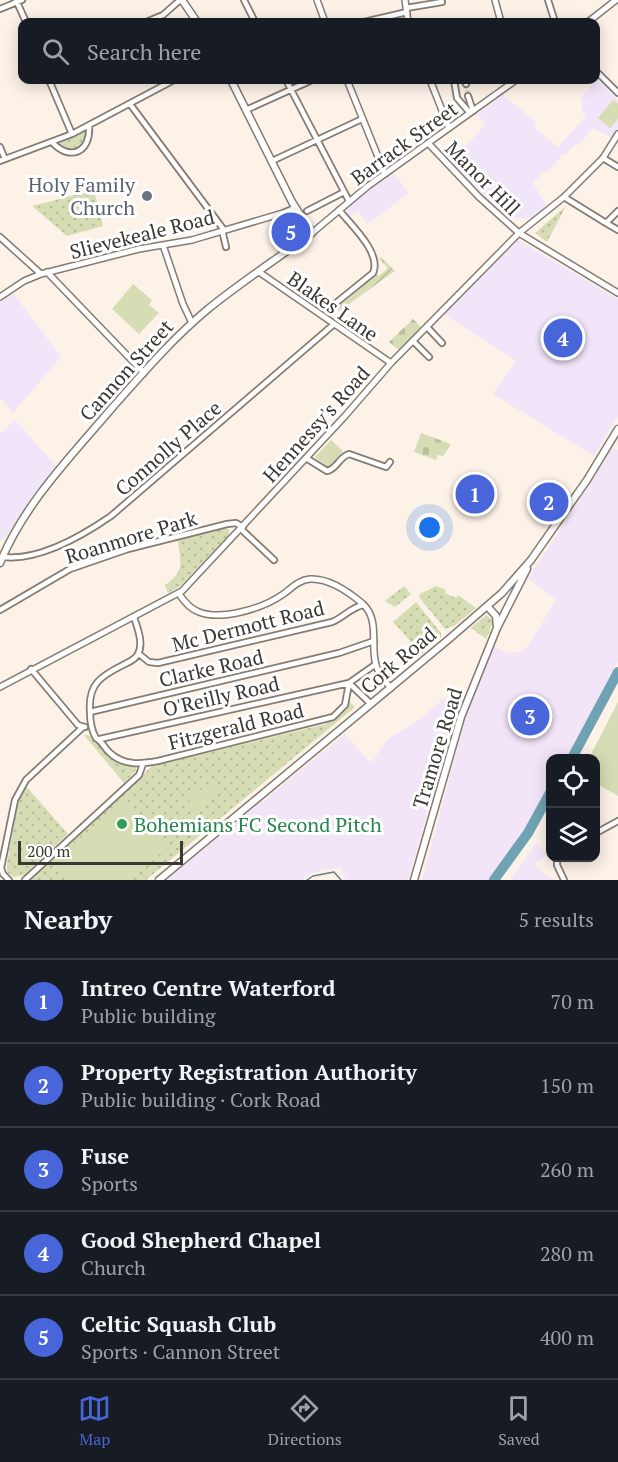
<!DOCTYPE html>
<meta charset="utf-8">
<style>
body{margin:0;font-family:"PT Serif",serif;background:#242831;color:#f1f3f6}
.controls{position:absolute;right:18px;bottom:18px;display:grid;overflow:hidden;border-radius:12px;box-shadow:0 3px 15px #0003}
.controls button{width:54px;height:54px;display:grid;place-items:center;padding:0;border:0;border-bottom:2px solid #363941;background:#171b24;color:#f1f3f6;font:30px sans-serif}
.scale{position:absolute;left:18px;bottom:15px;width:165px;box-sizing:border-box;padding-left:6px;border:3px solid #3b3733;border-top:0;font-size:16px;line-height:21px;white-space:nowrap;color:#3b3733;-webkit-text-stroke:4px #fff;paint-order:stroke}
.you{position:absolute;left:430px;top:528px;width:21px;height:21px;margin:-15px;border:4px solid #fff;border-radius:50%;background:#1a73e8;box-shadow:0 0 0 9px #1a73e833}
.badge{display:grid;place-items:center;width:39px;height:39px;border-radius:50%;background:#4866da;color:#fff;font-size:20px;font-weight:700}
.pin{position:absolute;translate:-50% -50%;border:3px solid #fff;box-shadow:0 2px 6px #0006}
.list{margin:0;padding:0;list-style:none}
h2{display:flex;justify-content:space-between;align-items:center;height:78px;margin:0;padding:0 24px;font-size:26px}
h2 small{font-size:20px;font-weight:400;color:#9ea1a6}
.list li{display:grid;grid-template-columns:39px 1fr auto;gap:18px;align-items:center;box-sizing:border-box;height:84px;padding:0 24px;border-top:2px solid #363941}
.list b{display:block;font-size:22px;white-space:nowrap}
.list p{margin:0;font-size:20px;white-space:nowrap;color:#9ea1a6}
.list em{font-size:20px;font-style:normal;color:#9ea1a6}
.icon{flex:none;width:33px;height:33px;fill:none;stroke:currentColor;stroke-width:2;stroke-linecap:round;stroke-linejoin:round}
.map{position:relative;flex:none;width:618px;height:880px;overflow:hidden}
.search{position:absolute;background:#171b24;box-shadow:0 3px 15px #0003;left:18px;right:18px;top:18px;height:66px;display:flex;align-items:center;gap:15px;box-sizing:border-box;padding:0 21px;border-radius:12px;color:#9ea1a6;font-size:22px}
.sheet{height:498px;background:#171b24}
nav{display:flex;justify-content:space-around;align-items:center;box-sizing:border-box;height:84px;border-top:2px solid #363941;background:#171b24;font-size:16px;color:#9ea1a6}
nav a{display:grid;justify-items:center;gap:3px}
nav .on{color:#4866da}
.map>svg:first-child{display:block}
.commercial{fill:#f3e5f8}
.education{fill:#f1e5fa}
.grass{fill:url(#grass-dots)}
.cemetery{fill:url(#cemetery-stones)}
.garden{fill:url(#garden-furrows)}
.pitch{fill:#d6dcb3}
.lines{fill:none;stroke-linecap:round;stroke-linejoin:round}
.stream{stroke:#5f828c;stroke-width:1.5}
.river{stroke:#6fa2b2;stroke-width:10}
.minor-tunnel{stroke:#d6cdc4;stroke-width:4.5;stroke-dasharray:4.5 2;stroke-linecap:butt}
.minor-casing{stroke:#857b72;stroke-width:8}
.tertiary-casing{stroke:#857b72;stroke-width:8}
.secondary-casing{stroke:#857b72;stroke-width:9}
.minor{stroke:#fff;stroke-width:4.5}
.tertiary{stroke:#fff;stroke-width:5}
.secondary{stroke:#fff;stroke-width:6}
.worship-dot{fill:#6b7280;stroke:#fff;stroke-width:2}
.leisure-dot{fill:#2e9e5b;stroke:#fff;stroke-width:2}
.labels{text-anchor:middle;dominant-baseline:central;stroke-width:6;stroke-linejoin:round;paint-order:stroke}
.street-label{font-size:20px;fill:#3b3733;stroke:#fff}
.worship-label{font-size:20px;fill:#5b616d;stroke:#fff;text-anchor:end}
.leisure-label{font-size:20px;fill:#27864d;stroke:#fff;text-anchor:start}
</style>
<div class="map">
<svg width="618" height="880" viewBox="0 0 618 880">
<defs>
<pattern id="grass-dots" width="8" height="8" patternUnits="userSpaceOnUse" patternTransform="scale(1.5)"><rect width="8" height="8" fill="#d6dcb3"/><path d="M2 2h.1M6 6h.1" fill="none" stroke="#b9bd9a" stroke-width="1.8" stroke-linecap="round"/></pattern>
<pattern id="cemetery-stones" width="16" height="16" patternUnits="userSpaceOnUse" patternTransform="scale(1.5)"><rect width="16" height="16" fill="#d6dcb3"/><path d="M2 7V4a2 2 0 0 1 4 0v3zM10 15v-3a2 2 0 0 1 4 0v3z" fill="#b9bd9a"/></pattern>
<pattern id="garden-furrows" width="10" height="10" patternUnits="userSpaceOnUse" patternTransform="scale(1.5)"><rect width="10" height="10" fill="#d6dcb3"/><path d="M-1 1l2-2M0 10L10 0M9 11l2-2" fill="none" stroke="#b9bd9a"/></pattern>
</defs>
<rect width="100%" height="100%" fill="#fdf2e8"/>
<!-- commercial -->
<path class="commercial" d="M393 173 409 193 368 224 358 211 348 218 343 210Z
M613 447 618 450V661L566 758H550V788L527 831 500 871 491 880H422L469 705 494 646 508 653 517 652 528 646 556 600 528 579Z
M444 698 450 703 459 702 408 880H346L340 867 314 872 301 880H166L345 734 371 763 388 739 419 720Z
M536 843 547 854 535 864 546 876 557 880H510Z"/>
<!-- education -->
<path class="education" d="M597 79 618 100V127L612 138 593 128 578 146 575 144 566 154 564 153 546 173 544 171 533 183 546 205 532 218H512L498 209 450 163 485 125 477 114 503 95 536 122 533 126 558 147 586 116 582 110V97Z
M518 240 618 299V416L594 456 493 394 516 361 444 314Z
M13 293 61 357 13 413 0 397V303Z
M15 420 56 466 5 537 0 541V434Z"/>
<!-- grass -->
<path class="grass" d="M87 131 86 139 80 148 67 150 57 144Z
M94 190 103 226 67 236 32 206Z
M566 206 547 242 535 233Z
M226 528 229 530V535L179 587 168 593 165 585C186 571 180 563 178 540Z
M404 586 411 594 395 607 385 601Z
M436 586 446 590 445 593 456 598 458 595 476 608 454 626 445 629 419 597 420 594Z
M416 602 441 633V637L422 654 393 622Z
M486 615 494 621 486 639 471 628Z
M350 702 355 707 146 880H30L152 766 326 724 338 717Z
M84 735 90 736 111 758 136 767V770L124 783Z
M26 786 68 834 24 875 14 877 7 872V863L18 801Z"/>
<!-- cemetery -->
<path class="cemetery" d="M413 319 421 327 399 350 389 342Z
M421 433 451 444 443 456 438 455 436 460 414 452Z"/>
<!-- garden -->
<path class="garden" d="M381 257 395 271 339 311 337 308 377 274 379 276 388 268 379 259Z"/>
<!-- pitch -->
<path class="pitch" d="M613 100 618 104V119L610 128 598 118Z
M133 284 152 300 149 305 159 313 139 334 112 309Z
M331 440 343 451 330 466H326L315 457Z
M618 702V796L596 783V758H589Z
M210 783 217 793 195 809 188 799Z
M125 800 167 848 130 880H67L52 863Z"/>
<g class="lines">
<!-- stream -->
<path class="stream" d="M307 880 313 876 334 872 341 880"/>
<!-- river -->
<path class="river" d="M572 758 618 672
M494 880 528 833 550 793"/>
<!-- minor-tunnel -->
<path class="minor-tunnel" d="M466 84 468 96"/>
<defs>
<path id="minor" d="M16 0 26 22
M244 0 255 22
M548 0 555 22
M406 8 442 2 441 0
M0 9 22 0
M146 22 163 15 180 0
M364 22 407 12
M596 71 618 93
M49 80 72 134
M286 80 349 201
M454 80 457 98 470 113
M464 80 466 84
M468 96 473 111
M130 104 224 230
M246 110 312 80
M52 142C70 162 91 152 89 126
M0 147 5 159
M603 158 618 167
M0 161 72 134 174 80
M272 161 362 119
M564 197 606 223 618 211
M307 211 344 192
M606 223 618 230
M222 230 226 247
M326 311 373 273C382 253 351 225 339 210
M427 327 442 343
M413 341 429 357
M306 458 327 471C337 469 339 457 349 454L386 467 390 462
M241 529 274 560
M3 557C38 561 82 536 111 516L333 325
M0 610 70 569 128 549 227 524 236 523 243 527
M134 617C137 627 144 643 138 654 135 660 129 662 123 665 101 676 88 684 90 711 90 721 91 730 96 738 103 742 104 748 110 753 124 766 141 764 158 761L333 717 345 705 349 683 376 664
M139 654 149 662 158 663 332 622C344 617 350 608 363 605
M31 669 78 725 85 727
M90 712 339 653 374 641
M100 739 349 683 371 704
M596 833 618 821
M557 858V865L564 880
M9 880 3 874 1 868 15 800 26 780 83 727
M25 880 139 775 143 764"/>
<path id="tertiary" d="M317 0 325 22
M405 0 408 22
M495 0 501 22
M588 22 616 0
M347 80 385 174
M430 80 449 128
M428 143 479 197 519 233 618 293
M312 233 368 186 516 80
M0 237 41 274
M163 245 183 304 192 323
M47 272 144 373
M259 272 391 363
M0 297 24 281 41 274 139 249 192 240 283 213 295 208
M179 594C184 601 190 609 199 612 222 621 263 608 282 595 291 589 298 580 310 579 329 578 349 592 363 604 380 620 370 645 376 665 378 674 385 681 391 688
M0 687 182 591 345 416 391 363 519 233 564 197 603 158 618 134"/>
<path id="secondary" d="M182 0 197 22
M0 563C24 504 71 456 112 408 142 374 173 338 208 309 241 282 277 259 312 233L292 202 231 80
M487 606 496 616 497 627
M159 880 449 639 502 593 531 560 587 480 618 429
M414 880 461 717 497 628 527 569"/>
</defs>
<!-- minor casing -->
<use href="#minor" class="minor-casing"/>
<!-- tertiary casing -->
<use href="#tertiary" class="tertiary-casing"/>
<!-- secondary casing -->
<use href="#secondary" class="secondary-casing"/>
<!-- minor -->
<use href="#minor" class="minor"/>
<!-- tertiary -->
<use href="#tertiary" class="tertiary"/>
<!-- secondary -->
<use href="#secondary" class="secondary"/>
</g>
<!-- markers -->
<circle class="worship-dot" cx="147" cy="196" r="6"/>
<circle class="leisure-dot" cx="122" cy="824" r="6"/>
<g class="labels">
<!-- street labels -->
<g class="street-label">
<text transform="translate(404 143) rotate(-36)">Barrack Street</text>
<text transform="translate(483 178) rotate(45)">Manor Hill</text>
<text transform="translate(142 234) rotate(-14)">Slievekeale Road</text>
<text transform="translate(333 306) rotate(35)">Blakes Lane</text>
<text transform="translate(126 370) rotate(-48)">Cannon Street</text>
<text transform="translate(316 424) rotate(-48)">Hennessy's Road</text>
<text transform="translate(168 448) rotate(-41)">Connolly Place</text>
<text transform="translate(131 537) rotate(-17)">Roanmore Park</text>
<text transform="translate(248 626) rotate(-14)">Mc Dermott Road</text>
<text transform="translate(398 660) rotate(-40)">Cork Road</text>
<text transform="translate(211 668) rotate(-13)">Clarke Road</text>
<text transform="translate(221 696) rotate(-13)">O'Reilly Road</text>
<text transform="translate(236 726) rotate(-14)">Fitzgerald Road</text>
<text transform="translate(437 748) rotate(-73)">Tramore Road</text>
</g>
<!-- worship labels -->
<g class="worship-label">
<text x="135" y="184">Holy Family<tspan x="135" dy="23">Church</tspan></text>
</g>
<!-- leisure labels -->
<g class="leisure-label">
<text x="134" y="824">Bohemians FC Second Pitch</text>
</g>
</g>
</svg>
<div class="controls">
<button><svg class="icon" aria-label="locate" viewBox="0 0 24 24"><circle cx="12" cy="12" r="6"/><path d="M12 2v4M12 18v4M2 12h4M18 12h4"/></svg></button>
<button><svg class="icon" aria-label="layers" viewBox="0 0 24 24"><path d="M12 4l9 5-9 5-9-5zM3 14l9 5 9-5"/></svg></button>
</div>
<div class="scale">200 m</div>
<div class="you"></div>
<div class="pin badge" style="left:475px;top:494px">1</div>
<div class="pin badge" style="left:549px;top:502px">2</div>
<div class="pin badge" style="left:530px;top:716px">3</div>
<div class="pin badge" style="left:563px;top:338px">4</div>
<div class="pin badge" style="left:291px;top:232px">5</div>
<div class="search"><svg class="icon" aria-label="search" viewBox="0 0 24 24"><circle cx="10" cy="10" r="6"/><path d="M15 15l6 6"/></svg>Search here</div>
</div>
<section class="sheet">
<h2>Nearby<small>5 results</small></h2>
<ul class="list">
<li><span class="badge">1</span><div><b>Intreo Centre Waterford</b><p>Public building</p></div><em>70 m</em></li>
<li><span class="badge">2</span><div><b>Property Registration Authority</b><p>Public building · Cork Road</p></div><em>150 m</em></li>
<li><span class="badge">3</span><div><b>Fuse</b><p>Sports</p></div><em>260 m</em></li>
<li><span class="badge">4</span><div><b>Good Shepherd Chapel</b><p>Church</p></div><em>280 m</em></li>
<li><span class="badge">5</span><div><b>Celtic Squash Club</b><p>Sports · Cannon Street</p></div><em>400 m</em></li>
</ul>
</section>
<nav>
<a class="on"><svg class="icon" aria-label="map" viewBox="0 0 24 24"><path d="M3 6l6-2 6 2 6-2v14l-6 2-6-2-6 2zM9 4v14M15 6v14"/></svg>Map</a>
<a><svg class="icon" aria-label="directions" viewBox="0 0 24 24"><path d="M12 3l9 9-9 9-9-9zM9 14v-3h6M13 9l2 2-2 2"/></svg>Directions</a>
<a><svg class="icon" aria-label="saved" viewBox="0 0 24 24"><path d="M7 4h10v16l-5-4-5 4z"/></svg>Saved</a>
</nav>
